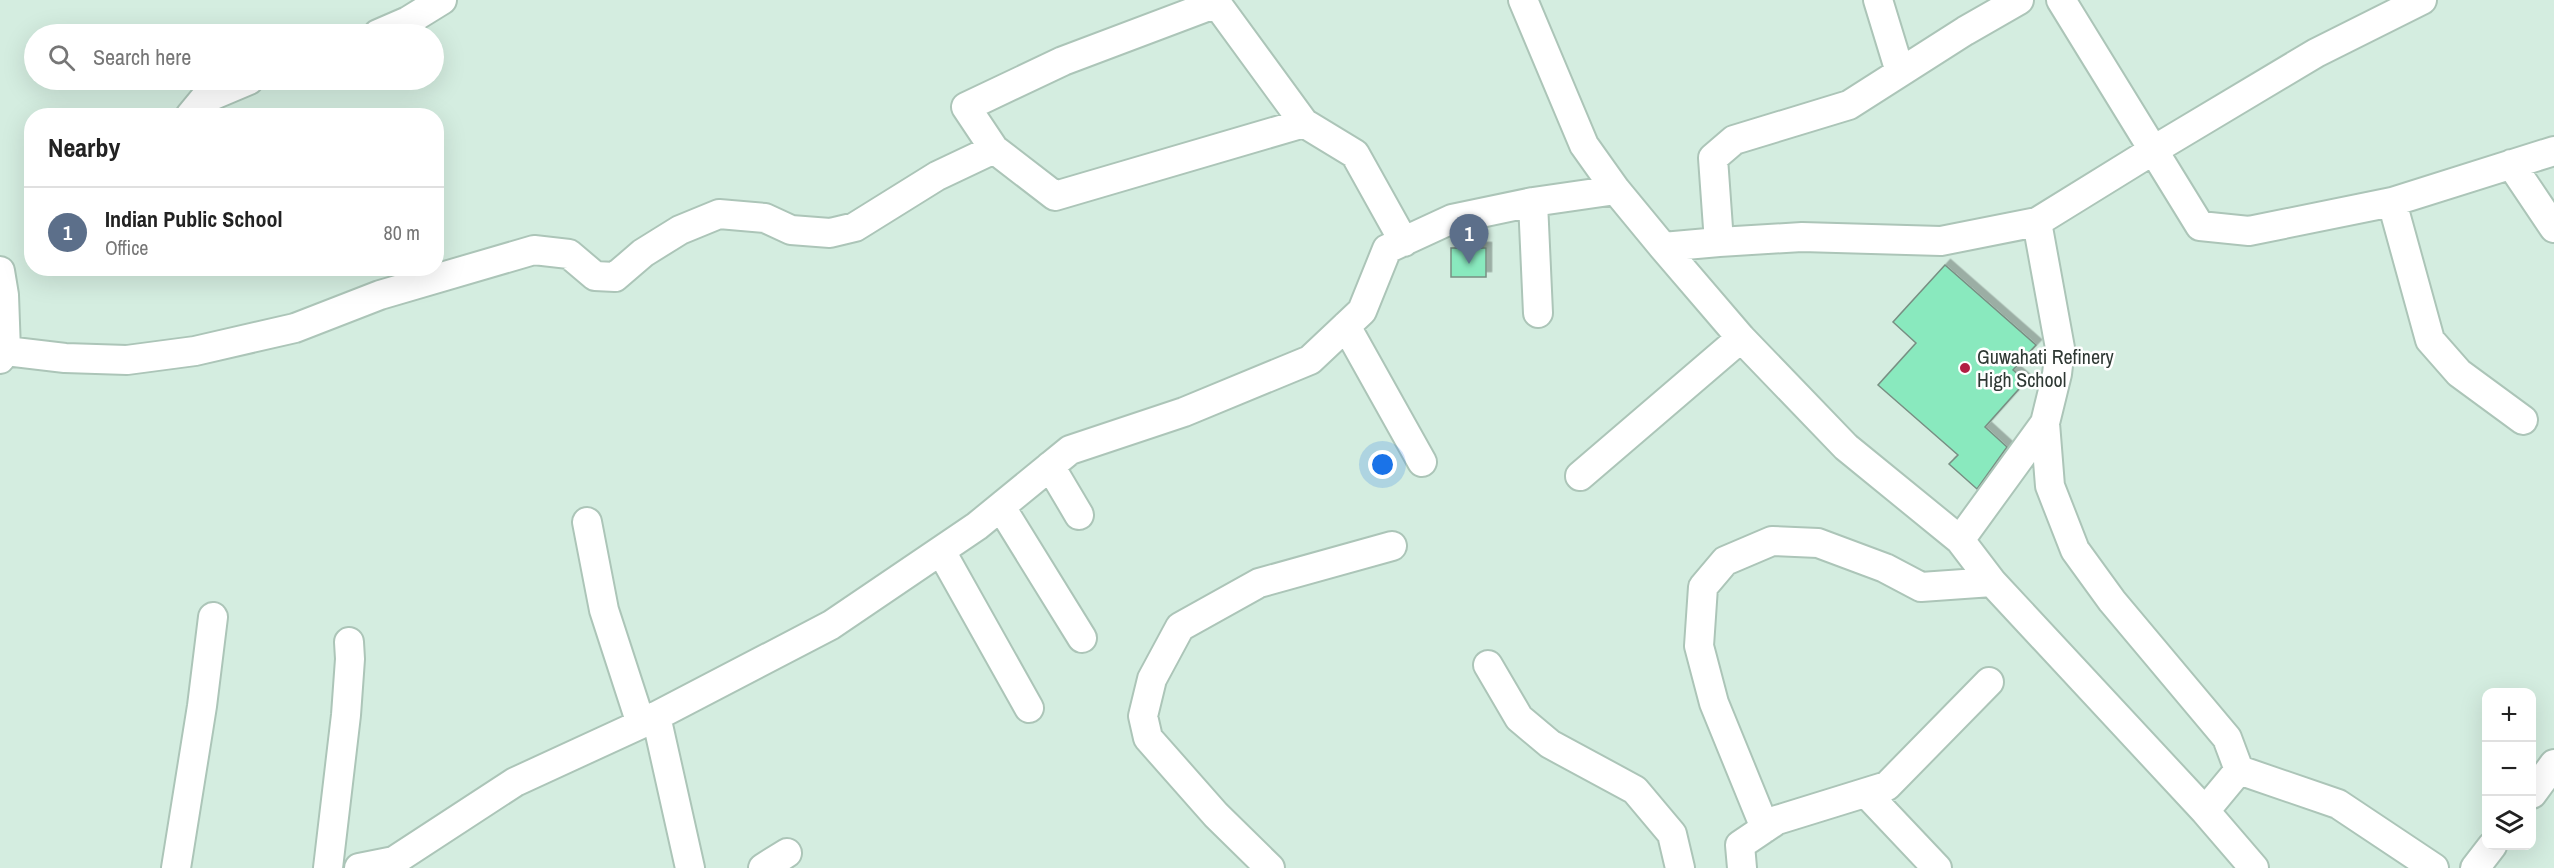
<!DOCTYPE html>
<meta charset="utf-8">
<style>
body{margin:0;font-family:"Archivo Narrow",sans-serif;background:#f6f6f6;color:#222}
.controls{position:absolute;right:18px;bottom:18px;display:grid;overflow:hidden;border-radius:12px;box-shadow:0 6px 24px #0002}
.controls button{width:54px;height:54px;display:grid;place-items:center;padding:0;border:0;border-bottom:2px solid #e0e0e0;background:#fff;color:#222;font:30px sans-serif}
.you{position:absolute;left:1383px;top:465px;width:21px;height:21px;margin:-15px;border:4px solid #fff;border-radius:50%;background:#1a73e8;box-shadow:0 0 0 9px #1a73e833}
.badge{display:grid;place-items:center;width:39px;height:39px;border-radius:50%;background:#b11f43;color:#fff;font-size:20px;font-weight:700}
.pin{position:absolute;translate:-50% -50px;filter:drop-shadow(0 2px 3px #0008)}
.pin::after{content:'';position:absolute;top:32px;width:21px;height:18px;background:inherit;clip-path:polygon(0 0,100% 0,50% 100%)}
.list{margin:0;padding:0;list-style:none}
h2{display:flex;justify-content:space-between;align-items:center;height:78px;margin:0;padding:0 24px;font-size:26px}
h2 small{font-size:20px;font-weight:400;color:#767676}
.list li{display:grid;grid-template-columns:39px 1fr auto;gap:18px;align-items:center;box-sizing:border-box;height:90px;padding:0 24px;border-top:2px solid #e0e0e0}
.list b{display:block;font-size:22px;white-space:nowrap}
.list p{margin:0;font-size:20px;white-space:nowrap;color:#767676}
.list em{font-size:20px;font-style:normal;color:#767676}
.icon{flex:none;width:33px;height:33px;fill:none;stroke:currentColor;stroke-width:2;stroke-linecap:round;stroke-linejoin:round}
.map{position:relative;flex:none;width:2554px;height:868px;overflow:hidden}
.search{position:absolute;background:#fff;box-shadow:0 6px 24px #0002;left:24px;top:24px;width:420px;height:66px;display:flex;align-items:center;gap:15px;box-sizing:border-box;padding:0 21px;border-radius:33px;color:#767676;font-size:22px}
.panel{position:absolute;background:#fff;box-shadow:0 6px 24px #0002;left:24px;top:108px;width:420px;height:168px;border-radius:24px}
.map>svg:first-child{display:block}
.building{fill:#89e9be;stroke:#788f83;stroke-width:1.5;filter:url(#shadow)}
.lines{fill:none;stroke-linecap:round;stroke-linejoin:round}
.minor-casing{stroke:#acc5b8;stroke-width:32}
.minor{stroke:#fff;stroke-width:28}
.poi-dot{fill:#b11f43;stroke:#fff;stroke-width:2}
.labels{text-anchor:middle;dominant-baseline:central;stroke-width:5;stroke-linejoin:round;paint-order:stroke}
.poi-label{font-size:20px;fill:#2f3934;stroke:#fff;text-anchor:start}
</style>
<div class="map">
<svg width="2554" height="868" viewBox="0 0 2554 868">
<defs>
<filter id="shadow"><feDropShadow dx="5.5" dy="-5.5" stdDeviation="0" flood-color="#0004"/></filter>
</defs>
<rect width="100%" height="100%" fill="#d4ede0"/>
<!-- building -->
<path class="building" d="M1451 248H1486V277H1451Z
M1945 265 2036 345 2013 370 2026 381 1985 427 2007 447 1977 489 1949 464 1958 455 1878 385 1916 343 1893 322Z"/>
<g class="lines">
<defs>
<path id="minor" d="M1523 0 1584 145 1616 190 1663 247 1741 338 1846 447 1960 540 1992 582 2205 811 2254 868
M1878 0 1900 72
M2061 0 2200 226 2249 231 2392 202 2554 151
M378 34 408 21 442 0
M190 116 204 99 249 80
M1304 123 1220 8 1209 6 1063 61 966 107 994 149 1055 196 1304 123 1355 154 1404 242
M2511 164 2554 228
M1533 202 1538 313
M2392 202 2430 340 2459 373 2523 420
M1719 242 1802 237 1941 241 2037 222 2152 151 2316 53 2422 0
M1663 247 1719 242 1713 158 1734 140 1849 105 1965 31 2019 0
M0 271 4 295 6 351 0 359
M1346 326 1422 462
M6 351 65 358 127 360 195 351 295 328 380 295 534 250 569 254 595 276 615 277 643 253 680 230 719 214 765 218 791 230 830 233 855 227 937 176 994 149
M2045 423 2050 486 2075 550 2112 601 2227 738 2239 770 2205 811
M1050 466 1079 515
M1580 476 1741 338
M1001 507 1082 638
M587 522 604 610 641 724
M1960 540 2045 423 2057 374 2060 348 2037 222
M941 551 1029 708
M1488 665 1519 718 1550 744 1635 790 1672 834 1680 868
M656 716 690 868
M2239 770 2338 804 2434 868
M1866 793 1937 868
M2532 794 2554 764
M1765 828 1714 703 1699 646 1703 587 1725 561 1772 541 1818 543 1885 568 1921 587 1992 582
M176 868 202 706 213 617
M328 868 346 715 350 659 349 642
M359 868 394 861 515 782 641 724 831 625 977 526 1070 450 1184 412 1310 360 1362 311 1387 249 1452 219 1533 202 1616 190
M763 868 787 853
M1270 868 1216 815 1148 738 1143 716 1152 679 1180 627 1259 583 1392 546
M1742 868 1740 845 1777 820 1887 786 1989 682
M2475 868 2492 846"/>
</defs>
<!-- minor casing -->
<use href="#minor" class="minor-casing"/>
<!-- minor -->
<use href="#minor" class="minor"/>
</g>
<!-- markers -->
<circle class="poi-dot" cx="1965" cy="368" r="6"/>
<g class="labels">
<!-- poi labels -->
<g class="poi-label">
<text x="1977" y="356">Guwahati Refinery<tspan x="1977" dy="23">High School</tspan></text>
</g>
</g>
</svg>
<div class="controls">
<button>+</button>
<button>−</button>
<button><svg class="icon" aria-label="layers" viewBox="0 0 24 24"><path d="M12 4l9 5-9 5-9-5zM3 14l9 5 9-5"/></svg></button>
</div>
<div class="you"></div>
<div class="pin badge" style="left:1469px;top:264px;background:#5c6f8a">1</div>
<div class="search"><svg class="icon" aria-label="search" viewBox="0 0 24 24"><circle cx="10" cy="10" r="6"/><path d="M15 15l6 6"/></svg>Search here</div>
<section class="panel">
<h2>Nearby<small></small></h2>
<ul class="list">
<li><span class="badge" style="background:#5c6f8a">1</span><div><b>Indian Public School</b><p>Office</p></div><em>80 m</em></li>
</ul>
</section>
</div>
